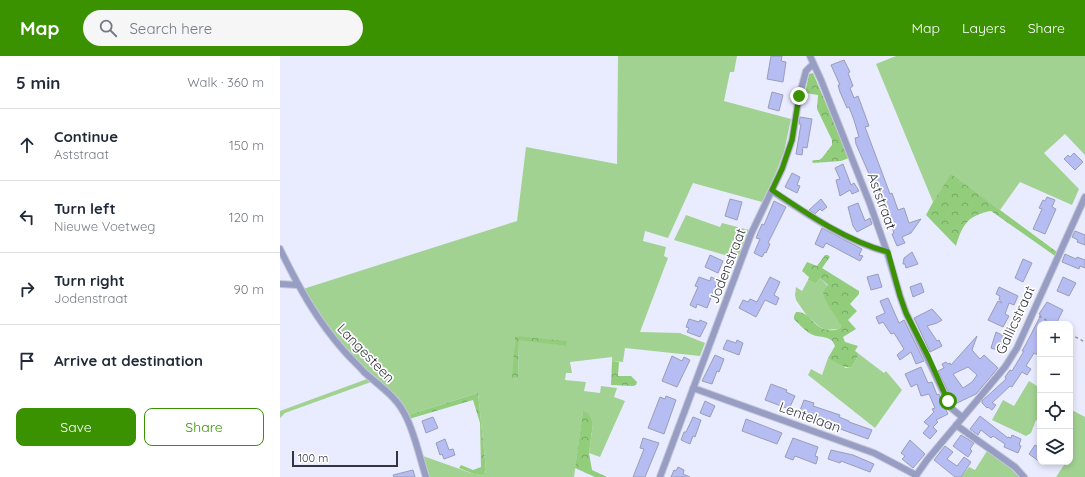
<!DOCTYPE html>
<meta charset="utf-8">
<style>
body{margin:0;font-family:Quicksand,sans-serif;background:#f6f6f7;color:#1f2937}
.controls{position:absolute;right:12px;bottom:12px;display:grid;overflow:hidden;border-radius:8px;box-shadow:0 2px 6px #0003}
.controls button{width:36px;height:36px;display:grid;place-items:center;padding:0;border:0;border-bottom:1px solid #e0e1e3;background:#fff;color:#1f2937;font:20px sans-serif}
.scale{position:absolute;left:12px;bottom:10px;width:106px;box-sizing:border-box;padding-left:4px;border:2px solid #343541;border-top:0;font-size:11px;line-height:14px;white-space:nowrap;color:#343541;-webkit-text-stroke:3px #fff;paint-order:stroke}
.stop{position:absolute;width:12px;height:12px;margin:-9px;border:3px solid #3a9200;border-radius:50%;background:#fff}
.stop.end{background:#3a9200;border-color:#fff;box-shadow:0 1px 4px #0008}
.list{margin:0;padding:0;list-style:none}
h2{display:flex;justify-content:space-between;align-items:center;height:52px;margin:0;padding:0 16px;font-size:17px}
h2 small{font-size:13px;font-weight:400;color:#747a83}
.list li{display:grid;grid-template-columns:26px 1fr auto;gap:12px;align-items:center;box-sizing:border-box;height:72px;padding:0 16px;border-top:1px solid #e0e1e3}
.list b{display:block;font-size:15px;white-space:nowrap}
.list p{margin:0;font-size:13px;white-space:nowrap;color:#747a83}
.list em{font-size:13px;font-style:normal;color:#747a83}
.actions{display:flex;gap:8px;padding:12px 16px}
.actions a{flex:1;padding:9px 0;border:1px solid #3a9200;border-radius:8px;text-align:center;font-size:14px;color:#3a9200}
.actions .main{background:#3a9200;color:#fff}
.icon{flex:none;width:22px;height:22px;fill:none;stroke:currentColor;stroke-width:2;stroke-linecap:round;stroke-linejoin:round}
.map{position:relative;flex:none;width:805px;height:421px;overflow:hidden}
header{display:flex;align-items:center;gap:24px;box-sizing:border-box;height:56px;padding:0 20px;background:#3a9200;color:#fff}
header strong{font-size:19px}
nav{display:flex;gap:22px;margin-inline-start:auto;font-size:14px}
.search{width:280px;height:36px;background:#f6f6f7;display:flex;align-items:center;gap:10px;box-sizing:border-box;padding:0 14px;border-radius:22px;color:#747a83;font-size:15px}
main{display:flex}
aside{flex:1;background:#fff}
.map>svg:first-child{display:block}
.green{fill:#a2d292;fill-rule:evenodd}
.forest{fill:url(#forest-crowns)}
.building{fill:#b6bdf3;stroke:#999db8;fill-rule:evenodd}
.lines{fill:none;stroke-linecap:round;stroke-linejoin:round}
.street-casing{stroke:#c5c7d8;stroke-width:8}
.path{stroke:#9698a7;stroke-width:1.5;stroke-dasharray:3 3;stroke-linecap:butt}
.street{stroke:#989dc4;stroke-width:6}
.route{stroke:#3a9200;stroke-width:5}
.labels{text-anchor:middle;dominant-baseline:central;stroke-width:3.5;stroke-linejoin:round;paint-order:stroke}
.street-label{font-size:14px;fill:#343541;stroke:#fff}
</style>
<header>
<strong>Map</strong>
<div class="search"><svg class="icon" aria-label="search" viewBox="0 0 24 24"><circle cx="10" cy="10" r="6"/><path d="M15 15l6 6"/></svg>Search here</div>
<nav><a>Map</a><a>Layers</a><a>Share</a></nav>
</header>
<main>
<aside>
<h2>5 min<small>Walk · 360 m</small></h2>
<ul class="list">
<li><svg class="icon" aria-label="ahead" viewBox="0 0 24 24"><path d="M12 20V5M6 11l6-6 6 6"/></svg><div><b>Continue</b><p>Aststraat</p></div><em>150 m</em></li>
<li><svg class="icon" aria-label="left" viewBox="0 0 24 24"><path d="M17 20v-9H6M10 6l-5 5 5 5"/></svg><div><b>Turn left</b><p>Nieuwe Voetweg</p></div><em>120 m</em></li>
<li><svg class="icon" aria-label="right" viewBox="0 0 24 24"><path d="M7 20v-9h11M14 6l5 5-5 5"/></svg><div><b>Turn right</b><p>Jodenstraat</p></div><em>90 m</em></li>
<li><svg class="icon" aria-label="arrive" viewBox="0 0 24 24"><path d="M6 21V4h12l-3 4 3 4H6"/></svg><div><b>Arrive at destination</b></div></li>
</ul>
<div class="actions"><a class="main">Save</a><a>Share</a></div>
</aside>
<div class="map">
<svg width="805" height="421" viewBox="0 0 805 421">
<defs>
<pattern id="forest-crowns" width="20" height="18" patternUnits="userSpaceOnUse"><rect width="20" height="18" fill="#91cd7b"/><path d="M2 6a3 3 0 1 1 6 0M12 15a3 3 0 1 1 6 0" fill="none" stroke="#77a766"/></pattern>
</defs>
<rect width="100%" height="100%" fill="#e9ecfe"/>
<!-- green -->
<path class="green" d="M338 0H457L454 16H450L444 45 511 63 504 96 495 119 482 146 413 127 388 182 365 175 363 185 386 191 384 200 388 202 360 276 400 277 425 287 420 300 345 292 343 306 332 305V301L290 306 292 317H286L285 324 306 326 304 335 320 337 321 330 337 332 334 341 345 345 320 401 309 397 313 367 303 356 294 421H149L143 400 194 418C199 418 204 419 206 414L198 337 128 359C118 339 98 326 83 310 59 287 39 261 23 233L237 165 246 91 337 108ZM235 280 287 290 239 283 238 322 233 323Z
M616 0H805V99L785 78 764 97 799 133 792 149 740 126 720 154 671 119 653 146 596 8Z
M406 159 440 171 442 167 469 174 458 203 394 184Z
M540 222 548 230 544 236 560 266 561 270 559 273 546 274 540 271 527 260 516 244 515 239 516 231 522 235 528 224 536 228Z
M579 298 604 317 606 315 622 334 595 372 528 319 531 313 542 319 548 302 566 312 572 311Z
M87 323 91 326 5 357 0 362V355Z
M749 325 760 332V366L756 364 751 377 746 380 712 364 723 344 734 350Z
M790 353 805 361V421H776L786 406H790V399L793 395 790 393Z
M707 395 729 410 739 421H681L689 411 695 414Z"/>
<!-- forest -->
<path class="forest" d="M533 17 569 102 561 105 533 107 532 105 534 104H539L542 102 552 89V84L537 53 538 39 525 37 529 18Z
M671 118 777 196 775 200 711 155C688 159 682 169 676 190L646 159 653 146Z
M545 199H548L550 201 542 212 579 235V238L570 248 577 255 568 264 576 273 563 281 565 286 578 290 575 295 579 298 572 311C564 313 555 306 548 302L555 290C551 278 540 283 531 278 525 275 519 268 514 263V260L516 256C532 254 534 280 559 273L561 270C556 258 545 249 543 236L548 229 540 222 536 228 528 224 529 221 522 215 527 206 537 210Z
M235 280 287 285 286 290 239 284 238 322 232 323Z
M332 305 339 306 338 320H351L357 326 356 329 353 330 331 329Z
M198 337 206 414 203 418H194L179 412 181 409 193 414 201 411 200 367 193 344 129 363 128 359Z
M303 355 308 357 313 367 309 397 312 414 327 421H315L295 412Z"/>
<!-- building -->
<path class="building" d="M491 0H502L501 5 506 6 503 26 487 23Z
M564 4 570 16 568 17 573 30 570 32 574 42 578 40 589 70 585 71 610 138 612 137 618 154 624 152 629 167 641 163 631 177 622 181 625 187 617 190 612 178 614 177 604 151H603L594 128 595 127 591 117 589 118 576 88 575 82 579 81 574 64 569 51 567 52 560 36 558 29H560L551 9Z
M492 36 503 39 499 55 488 52Z
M520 61 532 63 527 92 523 91 522 99 516 98 521 68H519Z
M794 97 803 106 795 114 784 103 788 99 790 101Z
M563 108 571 129 574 127 579 135 572 138 570 134 560 140 556 124 560 123 555 112Z
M512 117 520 121 517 129 520 130 517 137 505 131Z
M767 141 775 144 772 151 776 153 765 178 753 173 762 153 759 152 763 144 765 145Z
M450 143 462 146 457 164 445 160Z
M541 143 547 151 542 155 540 153 535 158 529 154Z
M494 145 506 151 488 187 490 188 486 197 485 196 482 201 474 197 480 183 476 182 482 168 484 169Z
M578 147 585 165 590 162 592 168 577 176 573 170 568 151Z
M542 172 582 193 579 199 583 200 580 205 546 187 543 192 535 188Z
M795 175 805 179V189L797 186 798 184 792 181Z
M632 196 638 208 626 212 625 208H623L624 202Z
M785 198 796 203 797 201 805 204V212L800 210 799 213 782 206Z
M430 199 443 205 438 217 425 211Z
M743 203 752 207 743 226 735 222Z
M598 218 602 231 591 234 587 221Z
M419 221 430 225 431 221 438 224 427 252 417 248 416 252 410 249 418 231 415 230Z
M490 221 500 226 494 239 499 242 496 249 485 244 476 261 459 252 463 244 468 246 470 243 477 246Z
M783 221 796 227 789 240 777 235Z
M641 227 644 236 633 241 630 231Z
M719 231 738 240 734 249 729 247 725 258 729 260 723 271 708 264 718 245 722 247 719 243 720 240 716 238Z
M608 242 619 267 624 264 644 305 636 308 631 296 620 304 617 299 624 293 614 277 611 278 603 266 599 268 596 261 605 257 600 245Z
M767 246 783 254 776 268H760V300L754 297 746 310 751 313 747 319 742 316 732 331 730 330 712 347 716 349 712 354 708 351 707 352 702 347V345L726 323 725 321 730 314 732 315 744 295H742L746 288 761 259 759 258Z
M652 253 662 264 657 267 647 270 657 285 659 284 662 290 650 296 634 262Z
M409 263 419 266 420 264 427 267 420 281 407 276 409 272 406 271Z
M716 276 726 281 720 295 711 292Z
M697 280 692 294 700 303 704 299 718 312 696 338 675 348H674L658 315 664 312 662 308 666 306 668 308 670 307 671 309ZM688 311 697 319 692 326 683 332 673 318Z
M447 284 456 287 457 284 463 287 459 299 443 293Z
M435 299 444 303 439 316 437 315 432 328 422 325Z
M392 300 402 305 404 301 410 304 397 331 382 325Z
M641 311 648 327 652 326 657 339 659 338 668 358 656 364 658 366 653 371 657 375 650 383 643 377 649 370 644 366 654 356 652 353 655 352 649 338 641 340 637 328 631 331 625 318Z
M491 328 507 334 506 336 515 340 509 353 485 344Z
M386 340 396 344 384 378 368 372 380 341 385 343Z
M524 344 534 347 533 350 560 359 559 361 569 365V366L592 374 588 383 541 366 542 363 519 357Z
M425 345 435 350 430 361 420 357Z
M700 360 728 382V381L731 382 732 379 741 383 739 389 741 390 738 397 724 391 725 388 713 380 711 382 701 374 698 379 690 373Z
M153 361 158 372 146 377 142 365Z
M413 361 421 364 415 381 413 380 410 388 401 384 404 376H406Z
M466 363 502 377 497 388 462 375Z
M681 379 694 387 690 393 692 395 688 401 673 390Z
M363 382 379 387 365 421H353L364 393 360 392Z
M513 382 538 391 535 400 538 401 536 408 515 400 513 404 505 401Z
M165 383 169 394 173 393 175 399 164 403 162 398 160 399 156 387Z
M630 384 645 398 633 412 622 403 625 400 621 397Z
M755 389 760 392V406L749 398Z
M665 390 673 396 667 403 677 410 684 401 691 406 681 421H675L654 404Z
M551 394 573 399 594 408 590 416 561 405 560 407 548 403Z
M398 411 404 414 403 418 410 421H391L394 414 396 415Z
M133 414 135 421H114L113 419Z"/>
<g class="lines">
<defs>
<path id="street" d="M530 0 541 24 590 148 607 196 620 240 626 257 671 352 682 361
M492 135C527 158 566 185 607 196
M0 193C18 230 37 265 65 296 71 303 78 309 84 316 97 328 114 339 123 355 134 373 139 400 146 421
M0 228 17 229
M413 332 594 397 636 419
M676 369 735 411 744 421
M380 421 471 178 502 113 512 84 519 41 526 15 533 8
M635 421 647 404 725 311 737 292 805 141"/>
</defs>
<!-- street casing -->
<use href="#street" class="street-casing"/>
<!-- path -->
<path class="path" d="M759 260 773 268
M790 278 805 286"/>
<!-- street -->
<use href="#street" class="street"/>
</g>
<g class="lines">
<!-- route -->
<path class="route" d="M519 40 512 84 502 113 492 134C527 158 567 185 608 196L620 240 626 257 648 300 668 345"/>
</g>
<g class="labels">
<!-- street labels -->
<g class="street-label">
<text transform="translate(602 145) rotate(70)">Aststraat</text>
<text transform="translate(447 210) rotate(-69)">Jodenstraat</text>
<text transform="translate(735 264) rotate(-65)">Gallicstraat</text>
<text transform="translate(86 297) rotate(46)">Langesteen</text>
<text transform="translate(530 361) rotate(20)">Lentelaan</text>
</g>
</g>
</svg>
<div class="controls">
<button>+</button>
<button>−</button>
<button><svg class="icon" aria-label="locate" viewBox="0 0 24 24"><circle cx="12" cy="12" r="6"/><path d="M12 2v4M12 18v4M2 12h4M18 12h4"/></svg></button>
<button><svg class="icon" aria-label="layers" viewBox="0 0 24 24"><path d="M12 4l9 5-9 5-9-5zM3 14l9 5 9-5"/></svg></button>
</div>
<div class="scale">100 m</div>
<div class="stop" style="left:668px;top:345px"></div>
<div class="stop end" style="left:519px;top:40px"></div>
</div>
</main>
